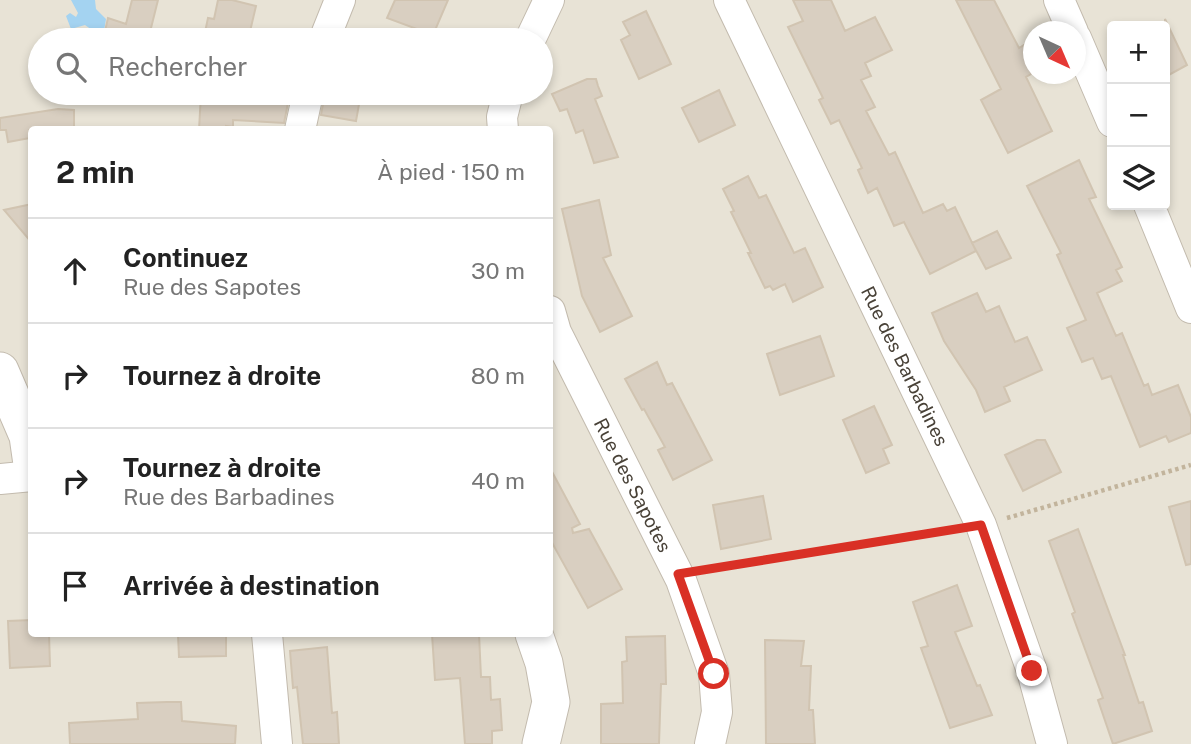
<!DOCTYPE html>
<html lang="fr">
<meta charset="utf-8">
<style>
body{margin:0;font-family:"Public Sans",sans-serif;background:#f2f2f2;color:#222}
.controls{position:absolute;right:21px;top:21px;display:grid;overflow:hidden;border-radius:7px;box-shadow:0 4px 10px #0003}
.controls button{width:63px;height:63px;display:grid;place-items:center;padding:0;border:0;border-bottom:2px solid #e0e0e0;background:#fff;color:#222;font:35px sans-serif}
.compass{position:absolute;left:1023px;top:21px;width:63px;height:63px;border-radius:50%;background:#fff;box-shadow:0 4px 10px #0003;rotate:136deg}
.stop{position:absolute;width:21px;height:21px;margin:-16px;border:5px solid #d93025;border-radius:50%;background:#fff}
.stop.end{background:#d93025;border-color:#fff;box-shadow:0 2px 7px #0008}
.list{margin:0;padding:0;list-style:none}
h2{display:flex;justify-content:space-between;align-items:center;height:91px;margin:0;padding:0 28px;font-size:30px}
h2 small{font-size:23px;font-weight:400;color:#767676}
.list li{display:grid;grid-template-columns:46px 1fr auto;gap:21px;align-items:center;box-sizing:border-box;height:105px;padding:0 28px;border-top:2px solid #e0e0e0}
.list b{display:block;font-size:26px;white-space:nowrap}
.list p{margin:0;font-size:23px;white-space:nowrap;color:#767676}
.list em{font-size:23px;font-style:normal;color:#767676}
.icon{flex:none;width:38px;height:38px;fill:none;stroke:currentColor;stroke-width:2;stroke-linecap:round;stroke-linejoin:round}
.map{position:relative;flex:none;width:1191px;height:744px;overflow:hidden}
.search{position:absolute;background:#fff;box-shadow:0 4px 10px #0003;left:28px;top:28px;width:525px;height:77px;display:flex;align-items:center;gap:18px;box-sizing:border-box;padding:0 24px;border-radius:38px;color:#767676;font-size:26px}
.panel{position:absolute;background:#fff;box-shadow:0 4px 10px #0003;left:28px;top:126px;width:525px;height:511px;border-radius:7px}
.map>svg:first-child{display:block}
.residential{fill:#e8e3d6;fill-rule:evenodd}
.water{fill:#a4d3f1}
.building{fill:#d9cfc1;stroke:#d1c4b1;stroke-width:2}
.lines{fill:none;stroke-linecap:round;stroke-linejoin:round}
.minor-casing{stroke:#c3bbae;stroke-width:32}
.tertiary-casing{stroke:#c3bbae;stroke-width:39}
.path{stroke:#c2b49c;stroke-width:4.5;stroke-dasharray:3.5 3.5;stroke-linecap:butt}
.minor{stroke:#fff;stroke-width:30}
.tertiary{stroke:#fff;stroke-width:37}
.route{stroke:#d93025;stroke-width:9}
.labels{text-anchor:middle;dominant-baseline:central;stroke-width:6;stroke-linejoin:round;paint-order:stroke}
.street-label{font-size:19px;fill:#484137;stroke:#fff}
</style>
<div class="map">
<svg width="1191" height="744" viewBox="0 0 1191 744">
<rect width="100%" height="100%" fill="#f4f1e8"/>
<!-- residential -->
<path class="residential" d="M0 0H1191V744H0ZM1112 26H1165V205H1112ZM1034 32H1076V74H1034ZM40 40H541V93H40ZM32 130H550V634H32Z"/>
<!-- water -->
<path class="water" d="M71 0H95L96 9 106 19 104 31 99 35 85 25 71 29 66 16 70 13 76 17 78 13Z"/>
<!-- building -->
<path class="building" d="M132 0H158L150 32 164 36 163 40H103L108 18 126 24Z
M218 0H232L256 6 248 40H217L204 37 208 18 214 19Z
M395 0H448L433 35 387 18Z
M793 0H831L845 31 875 17 892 50 865 63 871 76 861 80 875 107 866 111 889 155 895 152 923 213 943 204 947 211 955 207 976 251 930 274 904 222 894 226 877 188 868 193 858 170 862 168 839 120 831 124 819 100 823 98 788 27 803 21Z
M956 0H994L1019 48 1024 45 1033 67V73L1026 77 1052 131 1008 153 981 100 1001 89Z
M646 11 671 64 639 79 621 40 630 35 623 22Z
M1165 19 1187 65 1165 77Z
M587 79H596L598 86 602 96 595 99 618 157 594 163 583 130 576 133 567 109 560 111 552 94Z
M719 90 735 125 699 142 682 108Z
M249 93H290L284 123 233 120V127L226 126V130H199L201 94 249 96Z
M325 93H361L356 121 321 115Z
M58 109 74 110V130H29L30 138 8 142 6 130H0V118Z
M1079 160 1096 197 1089 199 1122 267 1116 270 1122 281 1097 293 1116 336 1122 333 1144 386 1148 384 1152 395 1178 385 1191 417V433L1169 442 1166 436 1140 447 1111 376 1102 379 1093 358 1082 362 1067 328 1086 320 1057 255 1061 253 1027 186Z
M748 176 759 198 766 195 794 253 805 248 823 287 793 302 785 284 773 290 770 286 765 288 748 253H751L731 212 734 211 723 189Z
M599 200 611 255 603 258 632 316 600 332 582 296 562 209Z
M32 204V243L4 210Z
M997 231 1011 258 986 269 972 243Z
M977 293 986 312 999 306 1015 342 1027 337 1042 370 1004 387 1010 401 985 412 976 390 944 341 932 313Z
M820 336 834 376 780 395 767 354Z
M657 362 667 385 672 383 712 460 673 480 658 450 665 447 644 409 642 410 625 379Z
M874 406 892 445 883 449 889 463 866 473 843 420Z
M1037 440H1045L1061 472 1023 491 1005 455Z
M550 468 580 524 572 528 573 533 589 529 622 589 588 608 550 539Z
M763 496 771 539 721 549 713 505Z
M1191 501V564L1186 565 1169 507Z
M1078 529 1125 655H1123L1139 703 1143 702 1152 731 1113 744 1098 700 1103 698 1072 614 1075 612 1049 541Z
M957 585 972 626 955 632 977 686 980 685 992 715 950 728 921 648 928 646 913 602Z
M32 620V634H49L50 666 10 668 8 621Z
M178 634H226V656L179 657Z
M432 634H479L481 677H490L491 700 500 699 502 730 492 731V744H465L460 678 435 680Z
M665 636 666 684H661L659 744H601V704L623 703 622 662 627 661 626 637Z
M765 640 804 641 801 666H811L809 710H813L815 744H766Z
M327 647 332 713 337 712 339 744H303L297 687 293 688 290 651Z
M167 702H181L182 721 236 726 235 744H70L69 723 138 719 137 703Z"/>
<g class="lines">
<defs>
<path id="minor" d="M729 0 981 525 1032 671 1052 744
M1059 0 1073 32
M1076 38 1112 122
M324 40 340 0
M530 40 549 0
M300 130 308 93
M503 130 502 117 508 93
M1149 205 1191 308
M550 311 556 332 681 580 714 674 717 712 710 744
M0 479 32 476
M267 634 277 744"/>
<path id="tertiary" d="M0 371 28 436 32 464
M534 634 544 663 551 702 541 744"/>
</defs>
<!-- minor casing -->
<use href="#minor" class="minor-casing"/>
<!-- tertiary casing -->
<use href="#tertiary" class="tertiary-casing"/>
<!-- path -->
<path class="path" d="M1007 518 1191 465
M703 570 954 530"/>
<!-- minor -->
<use href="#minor" class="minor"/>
<!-- tertiary -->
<use href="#tertiary" class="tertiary"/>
</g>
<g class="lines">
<!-- route -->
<path class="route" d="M714 674 678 574 981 525 1032 671"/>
</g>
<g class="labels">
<!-- street labels -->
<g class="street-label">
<text transform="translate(905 366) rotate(64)">Rue des Barbadines</text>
<text transform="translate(633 485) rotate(63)">Rue des Sapotes</text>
</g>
</g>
</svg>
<div class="controls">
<button>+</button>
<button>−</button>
<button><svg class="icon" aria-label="layers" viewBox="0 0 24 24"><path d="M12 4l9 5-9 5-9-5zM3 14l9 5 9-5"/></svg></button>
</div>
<svg class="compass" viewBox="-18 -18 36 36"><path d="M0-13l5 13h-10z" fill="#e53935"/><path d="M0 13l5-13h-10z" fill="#767676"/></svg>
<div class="stop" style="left:714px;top:674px"></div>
<div class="stop end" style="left:1032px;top:671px"></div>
<div class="search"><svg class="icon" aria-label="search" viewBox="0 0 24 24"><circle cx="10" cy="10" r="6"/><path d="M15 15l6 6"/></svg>Rechercher</div>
<section class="panel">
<h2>2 min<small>À pied · 150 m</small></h2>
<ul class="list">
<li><svg class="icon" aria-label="ahead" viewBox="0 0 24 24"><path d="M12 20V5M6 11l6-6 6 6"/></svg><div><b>Continuez</b><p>Rue des Sapotes</p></div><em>30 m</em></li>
<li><svg class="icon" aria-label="right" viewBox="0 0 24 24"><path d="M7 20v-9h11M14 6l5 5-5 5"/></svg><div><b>Tournez à droite</b></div><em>80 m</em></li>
<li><svg class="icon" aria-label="right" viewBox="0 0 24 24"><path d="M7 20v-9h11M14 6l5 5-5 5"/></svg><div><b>Tournez à droite</b><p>Rue des Barbadines</p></div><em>40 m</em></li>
<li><svg class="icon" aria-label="arrive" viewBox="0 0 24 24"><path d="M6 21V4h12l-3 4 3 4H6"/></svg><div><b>Arrivée à destination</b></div></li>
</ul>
</section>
</div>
